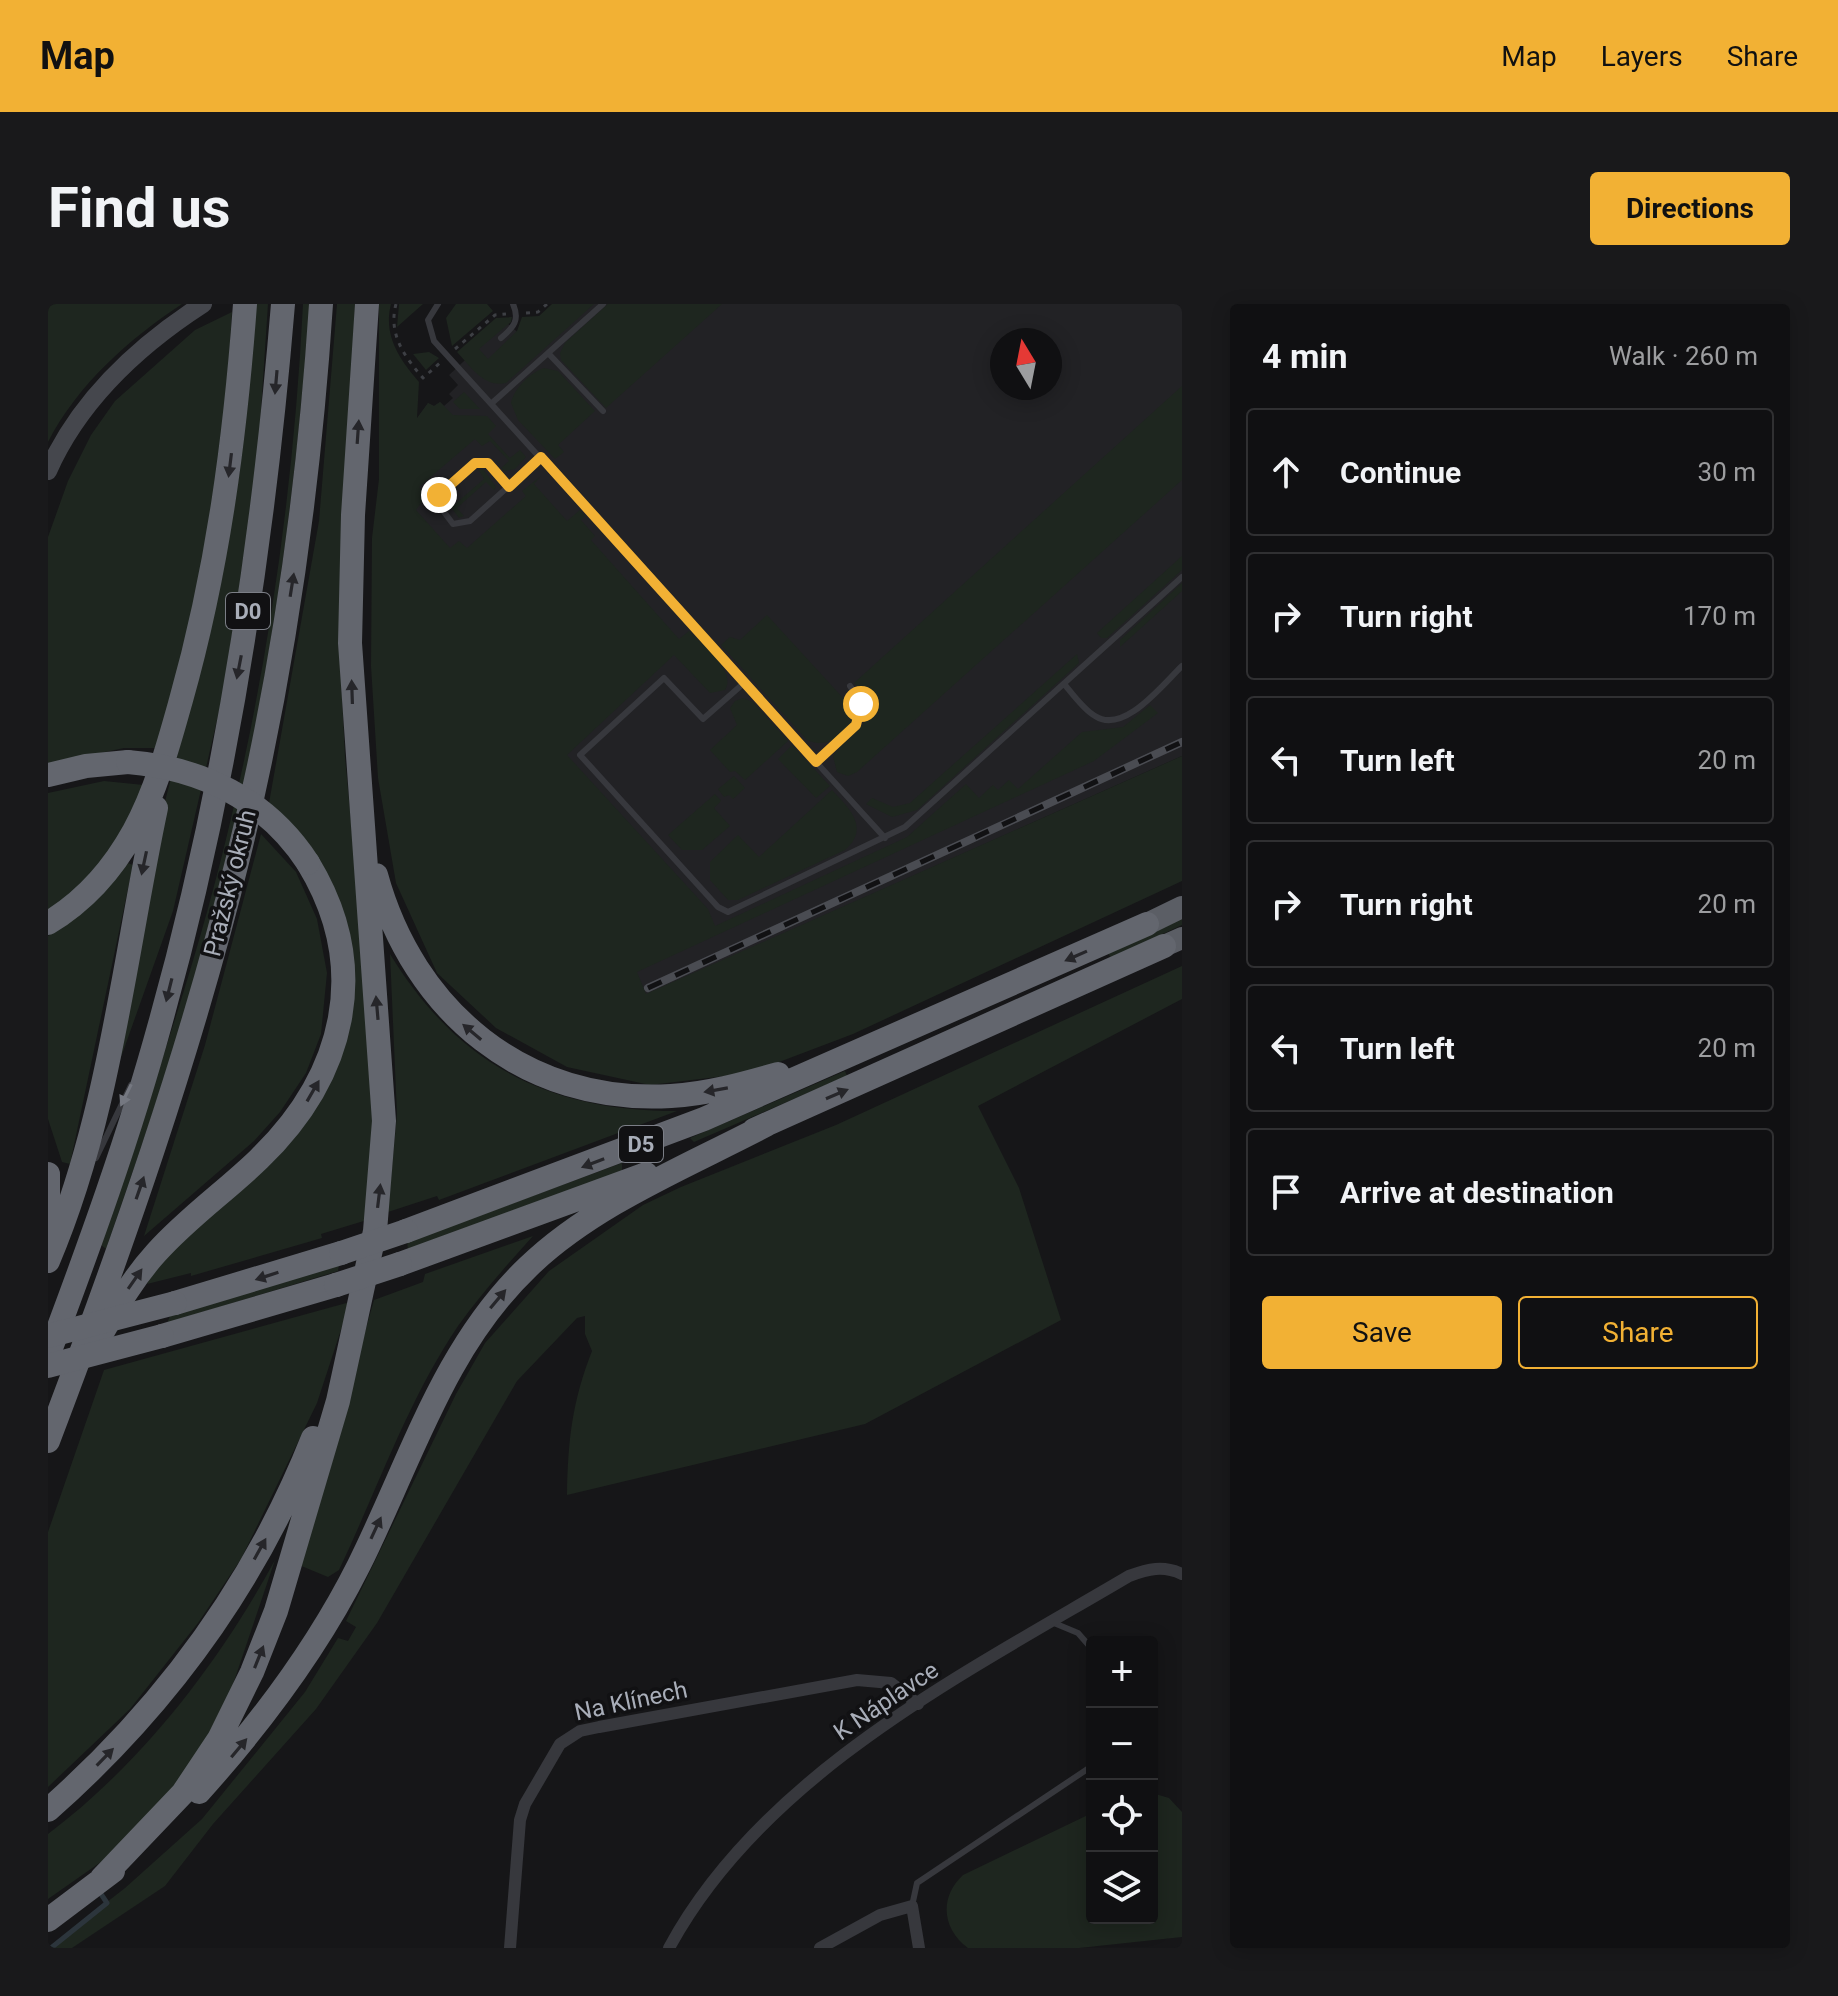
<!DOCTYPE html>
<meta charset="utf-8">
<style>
body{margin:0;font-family:Roboto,sans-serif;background:#19191b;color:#f1f3f6}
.controls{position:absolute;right:24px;bottom:24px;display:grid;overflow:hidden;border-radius:8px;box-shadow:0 4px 20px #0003}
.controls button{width:72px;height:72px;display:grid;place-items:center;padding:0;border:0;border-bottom:2px solid #303032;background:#101012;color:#f1f3f6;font:40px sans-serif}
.compass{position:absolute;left:942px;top:24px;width:72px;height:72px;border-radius:50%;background:#101012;box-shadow:0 4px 20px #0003;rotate:350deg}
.stop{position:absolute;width:24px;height:24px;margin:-18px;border:6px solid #f2b134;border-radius:50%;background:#fff}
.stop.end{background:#f2b134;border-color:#fff;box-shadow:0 2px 8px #0008}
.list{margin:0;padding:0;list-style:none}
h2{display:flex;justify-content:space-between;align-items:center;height:104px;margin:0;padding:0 32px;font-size:34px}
h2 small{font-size:26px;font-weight:400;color:#9c9d9f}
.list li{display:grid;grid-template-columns:52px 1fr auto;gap:24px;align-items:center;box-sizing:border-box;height:128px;margin:0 16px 16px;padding:0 16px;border:2px solid #303032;border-radius:8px}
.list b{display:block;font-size:30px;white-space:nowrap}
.list em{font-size:26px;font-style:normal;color:#9c9d9f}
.actions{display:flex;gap:16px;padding:24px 32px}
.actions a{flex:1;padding:18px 0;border:2px solid #f2b134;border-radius:8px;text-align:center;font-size:28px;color:#f2b134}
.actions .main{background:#f2b134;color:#111}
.icon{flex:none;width:44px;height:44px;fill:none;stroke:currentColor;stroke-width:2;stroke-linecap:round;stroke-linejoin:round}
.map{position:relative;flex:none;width:1134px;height:1644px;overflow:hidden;border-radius:8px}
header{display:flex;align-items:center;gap:48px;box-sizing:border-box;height:112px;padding:0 40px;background:#f2b134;color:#111}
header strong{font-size:38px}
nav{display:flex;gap:44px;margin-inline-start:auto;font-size:28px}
.intro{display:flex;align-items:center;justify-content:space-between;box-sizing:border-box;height:192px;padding:0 48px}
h1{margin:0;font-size:56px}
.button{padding:20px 36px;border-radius:8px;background:#f2b134;color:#111;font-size:28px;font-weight:700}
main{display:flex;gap:48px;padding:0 48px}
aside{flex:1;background:#101012;border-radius:8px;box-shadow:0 4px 20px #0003}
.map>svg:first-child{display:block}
.built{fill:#222225;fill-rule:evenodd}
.green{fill:#1e261f}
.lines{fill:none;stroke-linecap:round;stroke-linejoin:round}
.stream{stroke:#2c353c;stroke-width:5}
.path{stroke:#3d3f44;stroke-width:3;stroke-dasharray:4 6;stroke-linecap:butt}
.service{stroke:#37383d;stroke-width:6}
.minor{stroke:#37383d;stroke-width:12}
.secondary{stroke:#45474d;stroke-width:18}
.trunk{stroke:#5b5e65;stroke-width:22}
.motorway{stroke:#63666e;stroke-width:24}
.rail-casing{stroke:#4a4c52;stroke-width:8}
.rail{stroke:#111113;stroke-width:5;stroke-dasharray:15;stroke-linecap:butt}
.motorway-bridge{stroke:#63666e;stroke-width:24}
.oneway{fill:#26262a}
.oneway2{fill:#757881}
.route{stroke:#f2b134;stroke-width:10}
.labels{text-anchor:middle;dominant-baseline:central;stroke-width:7;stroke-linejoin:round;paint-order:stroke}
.shield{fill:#111113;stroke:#7b7e86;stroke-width:2}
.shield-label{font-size:22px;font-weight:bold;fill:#a8adb8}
.street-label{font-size:24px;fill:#a8adb8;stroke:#111113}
</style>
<header>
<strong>Map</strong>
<nav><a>Map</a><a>Layers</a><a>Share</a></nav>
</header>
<div class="intro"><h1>Find us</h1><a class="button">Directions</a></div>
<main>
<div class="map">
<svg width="1134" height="1644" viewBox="0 0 1134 1644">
<rect width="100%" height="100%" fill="#161618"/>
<!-- built -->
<path class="built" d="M511 0H1134V452L598 691 588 668 346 363 369 115 380 99 386 102 392 98 396 102 405 94 401 90 410 81 401 71 458 18 476 34ZM954 36H1002V84H954Z"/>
<!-- green -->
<path class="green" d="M0 0H134C81 35 30 80 0 138Z
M207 0H220L209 167 175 390 125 607 71 759 107 537 174 273 192 166Z
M255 0H262C248 184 224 365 181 545 149 681 104 813 58 945L53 941C83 848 116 754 144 660 208 447 244 222 255 0Z
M289 0H307L292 351 297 453 327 777 319 916 273 930 274 934 143 972V969L99 980 117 946 263 808 301 644 221 499 271 217Z
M331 0H343C335 31 351 55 371 78L369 114 380 99 386 102 392 98 405 111 439 112 448 122 440 130 462 154 472 146 478 153 467 165 457 167 453 164 461 157 442 137 434 142 427 135 371 183 378 192 368 206 402 244 411 237 419 244 478 192 474 187 493 172 486 180 519 217 532 206 537 212 533 216 547 232 543 236 631 335 641 327C654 341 689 367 677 386L662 389 626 351 519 451 660 605 667 622 859 533 918 480 931 494 945 481 950 486 961 476 970 485 1034 428 1075 423 1102 401 1110 409 1046 457 589 668 598 690 1134 452V577L805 730 702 769 602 781 519 763 448 724 389 669 348 579 330 474 323 362 324 234 331 175Z
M351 0H375L349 23Z
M408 0H439L445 7 404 42 398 14Z
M504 0H546L458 79C436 84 422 62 409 48L448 14 464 13 463 18 431 45 440 55 469 27 474 13 491 12Z
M560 0H674L558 104 513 56 512 49 517 39Z
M184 8C176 156 152 303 108 444H76L0 460V233L20 177 43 131 67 97 147 26Z
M381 48 391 54 378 66 365 50Z
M496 64 510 67 547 107 510 141 516 148 507 155 470 116 463 99C466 84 482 69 496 64Z
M1134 82V176L809 468 800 472 789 468 785 452C806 424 839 417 806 379Z
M416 88 432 105H412L405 98Z
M430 165 436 166 448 183 446 186 438 178 409 204 416 212 411 214 397 195 406 201 436 175Z
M1134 252V266L1059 334H1053L1049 329Z
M1134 279V287L1072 343V336Z
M719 311 796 395 803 390C820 416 786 449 759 436L673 341 682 333 692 336Z
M1029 350 1031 359 869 506 844 513 818 500 824 494 845 503 862 499Z
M695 394 705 398 740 437 697 476 687 467 682 468 662 446 689 421 682 404 687 397Z
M744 441 782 482 768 494 730 455Z
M686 472 697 484 685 495 681 491 676 493 670 485Z
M56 477 96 481 82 516 45 573 0 608V489Z
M784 486C802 505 822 524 797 546L690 596H680L662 576V558L690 531 711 553Z
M667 490 673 497 666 504 682 522 654 546H634L620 531Z
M213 530 248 568 269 615 279 669 273 730 258 769 232 808 206 837 96 932 157 741Z
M80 559 85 561 22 860 14 858 0 815V632L39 605Z
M1134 614V621L1063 654 1060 649Z
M342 650C410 761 500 807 629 807L391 896 389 892 340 908 349 810Z
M1134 662V695L930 802 971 884 1013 1016 817 1120 519 1191C520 1136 524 1098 544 1047L537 1030V1012L529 1014 469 1077 329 1319 268 1405 165 1520 117 1582 24 1644H0L77 1584 154 1515 257 1388 290 1334 300 1337 308 1323 298 1317 408 1090 437 1039 501 967 595 901 633 883 788 821Z
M797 767 799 772 646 838 642 834Z
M574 859V867L360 945 359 938Z
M485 932C459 961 433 990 410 1022 360 1096 329 1186 291 1266L280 1273 251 1261 326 996 375 978 377 970Z
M291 960 290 967 119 1019 123 1010Z
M302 998 269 1099 193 1255 150 1319 82 1405 0 1483V1228L56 1066Z
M227 1256 180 1395 140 1468 60 1553 0 1595V1530C94 1459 171 1359 227 1256Z
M1104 1489 1121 1494 1134 1508V1633L1031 1644H920C894 1625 891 1593 915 1571L1044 1509V1614H1104Z"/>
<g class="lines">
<!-- stream -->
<path class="stream" d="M3 1644 59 1599 53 1590"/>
<!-- path -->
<path class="path" d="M348 0C340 30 356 52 375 74L393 58
M478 9 490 8 499 0
M407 45 447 11 458 10"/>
<!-- service -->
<path class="service" d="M390 0 380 16 386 37 837 534
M453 34C466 23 472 16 465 0
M500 49 555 107
M444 99 555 0
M461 183 440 159 430 158 394 188 390 200 405 220 422 217 493 153
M696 379 655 415 616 374 532 451 670 603 680 608 857 523 1134 273
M1016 380C1025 390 1035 405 1047 412 1076 431 1115 380 1134 362
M768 458 812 416 811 395 802 382
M48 854 83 781
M1006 1319 1030 1329 1044 1345
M864 1602 869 1579 1044 1462"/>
<!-- minor -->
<path class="minor" d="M462 1644 472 1516 477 1500 512 1440 532 1427 551 1423 809 1376 843 1379 870 1400
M621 1644C715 1470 917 1369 1081 1272 1100 1265 1115 1261 1134 1270
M772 1644 832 1611 864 1602 871 1644"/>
<!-- secondary -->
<path class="secondary" d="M0 167C32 95 90 42 155 0"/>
<!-- trunk -->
<path class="trunk" d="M1099 620 1134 603
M1116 642 1134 634"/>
<!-- motorway -->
<path class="motorway" d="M0 471 38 462 80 458
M328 571C365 707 477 801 623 792 659 790 695 780 730 770
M0 619C37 597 65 565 86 527 108 487 121 439 133 396 170 265 187 135 197 0
M706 826 1116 642
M0 870V915
M358 927 656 815 1099 620
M0 957C61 814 76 655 108 504
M352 960 598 870
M127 999 293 949
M54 1029C70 1001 86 973 108 949 139 914 178 887 211 855 297 772 324 664 260 559
M114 1032 288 981
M0 1052C41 943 81 833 112 720 178 485 215 243 235 0
M0 1137C73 945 142 750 191 550 235 370 261 185 273 0
M151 1488C213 1419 269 1345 311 1261 362 1159 395 1044 480 963 545 900 638 863 718 821
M0 1506C117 1403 208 1278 265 1134
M54 1574 135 1489 171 1435 204 1368 228 1307 290 1097 327 927 336 817 302 339 305 211 319 0
M0 1616 65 1567"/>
<defs>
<path id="rail" d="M600 684 1134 438"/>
</defs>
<!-- rail casing -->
<use href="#rail" class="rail-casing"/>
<!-- rail -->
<use href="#rail" class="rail"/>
<!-- motorway-bridge -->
<path class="motorway-bridge" d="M80 458C154 464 219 496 260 559
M293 949 358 927
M288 981 352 960
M0 1032 127 999
M0 1062 114 1032"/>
</g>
<!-- one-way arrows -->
<defs><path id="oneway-solid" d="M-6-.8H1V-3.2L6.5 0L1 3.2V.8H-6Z" transform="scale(2)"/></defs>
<g class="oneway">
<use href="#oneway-solid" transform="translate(228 78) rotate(95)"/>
<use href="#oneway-solid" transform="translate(310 128) rotate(-86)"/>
<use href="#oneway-solid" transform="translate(182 161) rotate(97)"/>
<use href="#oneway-solid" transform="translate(244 281) rotate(-81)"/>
<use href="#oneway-solid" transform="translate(191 363) rotate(101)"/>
<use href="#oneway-solid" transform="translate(304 388) rotate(-92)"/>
<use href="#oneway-solid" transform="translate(96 559) rotate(102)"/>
<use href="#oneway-solid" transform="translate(1028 652) rotate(156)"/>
<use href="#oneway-solid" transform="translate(121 686) rotate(104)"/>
<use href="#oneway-solid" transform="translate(329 704) rotate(-95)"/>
<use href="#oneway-solid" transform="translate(424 728) rotate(-140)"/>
<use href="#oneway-solid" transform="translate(668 786) rotate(170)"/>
<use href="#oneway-solid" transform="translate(265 787) rotate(-60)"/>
<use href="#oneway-solid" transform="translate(789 790) rotate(-23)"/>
<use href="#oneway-solid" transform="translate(545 859) rotate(159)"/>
<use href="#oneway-solid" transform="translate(92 884) rotate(-71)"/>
<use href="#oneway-solid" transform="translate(331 892) rotate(-83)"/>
<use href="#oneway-solid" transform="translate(219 972) rotate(162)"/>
<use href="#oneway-solid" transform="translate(87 975) rotate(-55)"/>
<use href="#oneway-solid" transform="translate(450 995) rotate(-50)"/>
<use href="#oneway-solid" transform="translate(328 1224) rotate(-65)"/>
<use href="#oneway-solid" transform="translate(212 1245) rotate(-61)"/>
<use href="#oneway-solid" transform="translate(211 1353) rotate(-68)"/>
<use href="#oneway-solid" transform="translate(191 1444) rotate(-50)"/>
<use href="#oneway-solid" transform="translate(57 1453) rotate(-46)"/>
</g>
<use class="oneway2" href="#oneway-solid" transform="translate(78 791) rotate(116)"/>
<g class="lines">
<!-- route -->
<path class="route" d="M391 191 427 159H440L461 183 493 153 768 458 808 421 813 400"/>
</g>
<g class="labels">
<!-- shield labels -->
<g class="shield">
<rect x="178" y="289" width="44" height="36" rx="6"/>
<rect x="571" y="822" width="44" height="36" rx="6"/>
</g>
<g class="shield-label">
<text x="200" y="307">D0</text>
<text x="593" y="840">D5</text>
</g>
<!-- street labels -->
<g class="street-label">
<text transform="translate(182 579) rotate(-76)">Pražský okruh</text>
<text transform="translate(583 1397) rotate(-12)">Na Klínech</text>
<text transform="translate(838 1397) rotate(-34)">K Náplavce</text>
</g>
</g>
</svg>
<div class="controls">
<button>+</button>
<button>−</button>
<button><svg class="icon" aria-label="locate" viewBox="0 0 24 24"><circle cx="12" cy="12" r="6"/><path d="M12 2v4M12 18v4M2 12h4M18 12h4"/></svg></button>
<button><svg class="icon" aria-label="layers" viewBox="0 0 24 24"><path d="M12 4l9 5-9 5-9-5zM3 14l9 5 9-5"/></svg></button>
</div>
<svg class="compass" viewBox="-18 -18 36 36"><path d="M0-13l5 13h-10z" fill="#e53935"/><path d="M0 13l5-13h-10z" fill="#9c9d9f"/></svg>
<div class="stop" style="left:813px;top:400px"></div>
<div class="stop end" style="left:391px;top:191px"></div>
</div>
<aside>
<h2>4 min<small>Walk · 260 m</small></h2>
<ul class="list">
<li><svg class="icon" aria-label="ahead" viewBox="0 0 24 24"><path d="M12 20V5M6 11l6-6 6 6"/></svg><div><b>Continue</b></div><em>30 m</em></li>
<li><svg class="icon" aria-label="right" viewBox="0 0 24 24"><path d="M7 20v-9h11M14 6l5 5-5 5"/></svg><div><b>Turn right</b></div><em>170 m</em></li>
<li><svg class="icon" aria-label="left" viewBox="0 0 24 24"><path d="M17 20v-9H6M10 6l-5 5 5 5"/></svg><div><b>Turn left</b></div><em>20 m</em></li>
<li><svg class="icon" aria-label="right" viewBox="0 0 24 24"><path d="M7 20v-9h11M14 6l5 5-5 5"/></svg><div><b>Turn right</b></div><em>20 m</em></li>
<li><svg class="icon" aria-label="left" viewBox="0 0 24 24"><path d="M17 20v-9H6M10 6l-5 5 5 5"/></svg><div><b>Turn left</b></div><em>20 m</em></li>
<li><svg class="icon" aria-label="arrive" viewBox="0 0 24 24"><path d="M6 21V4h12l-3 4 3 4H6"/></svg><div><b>Arrive at destination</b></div></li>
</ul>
<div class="actions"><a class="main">Save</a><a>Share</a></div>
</aside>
</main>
